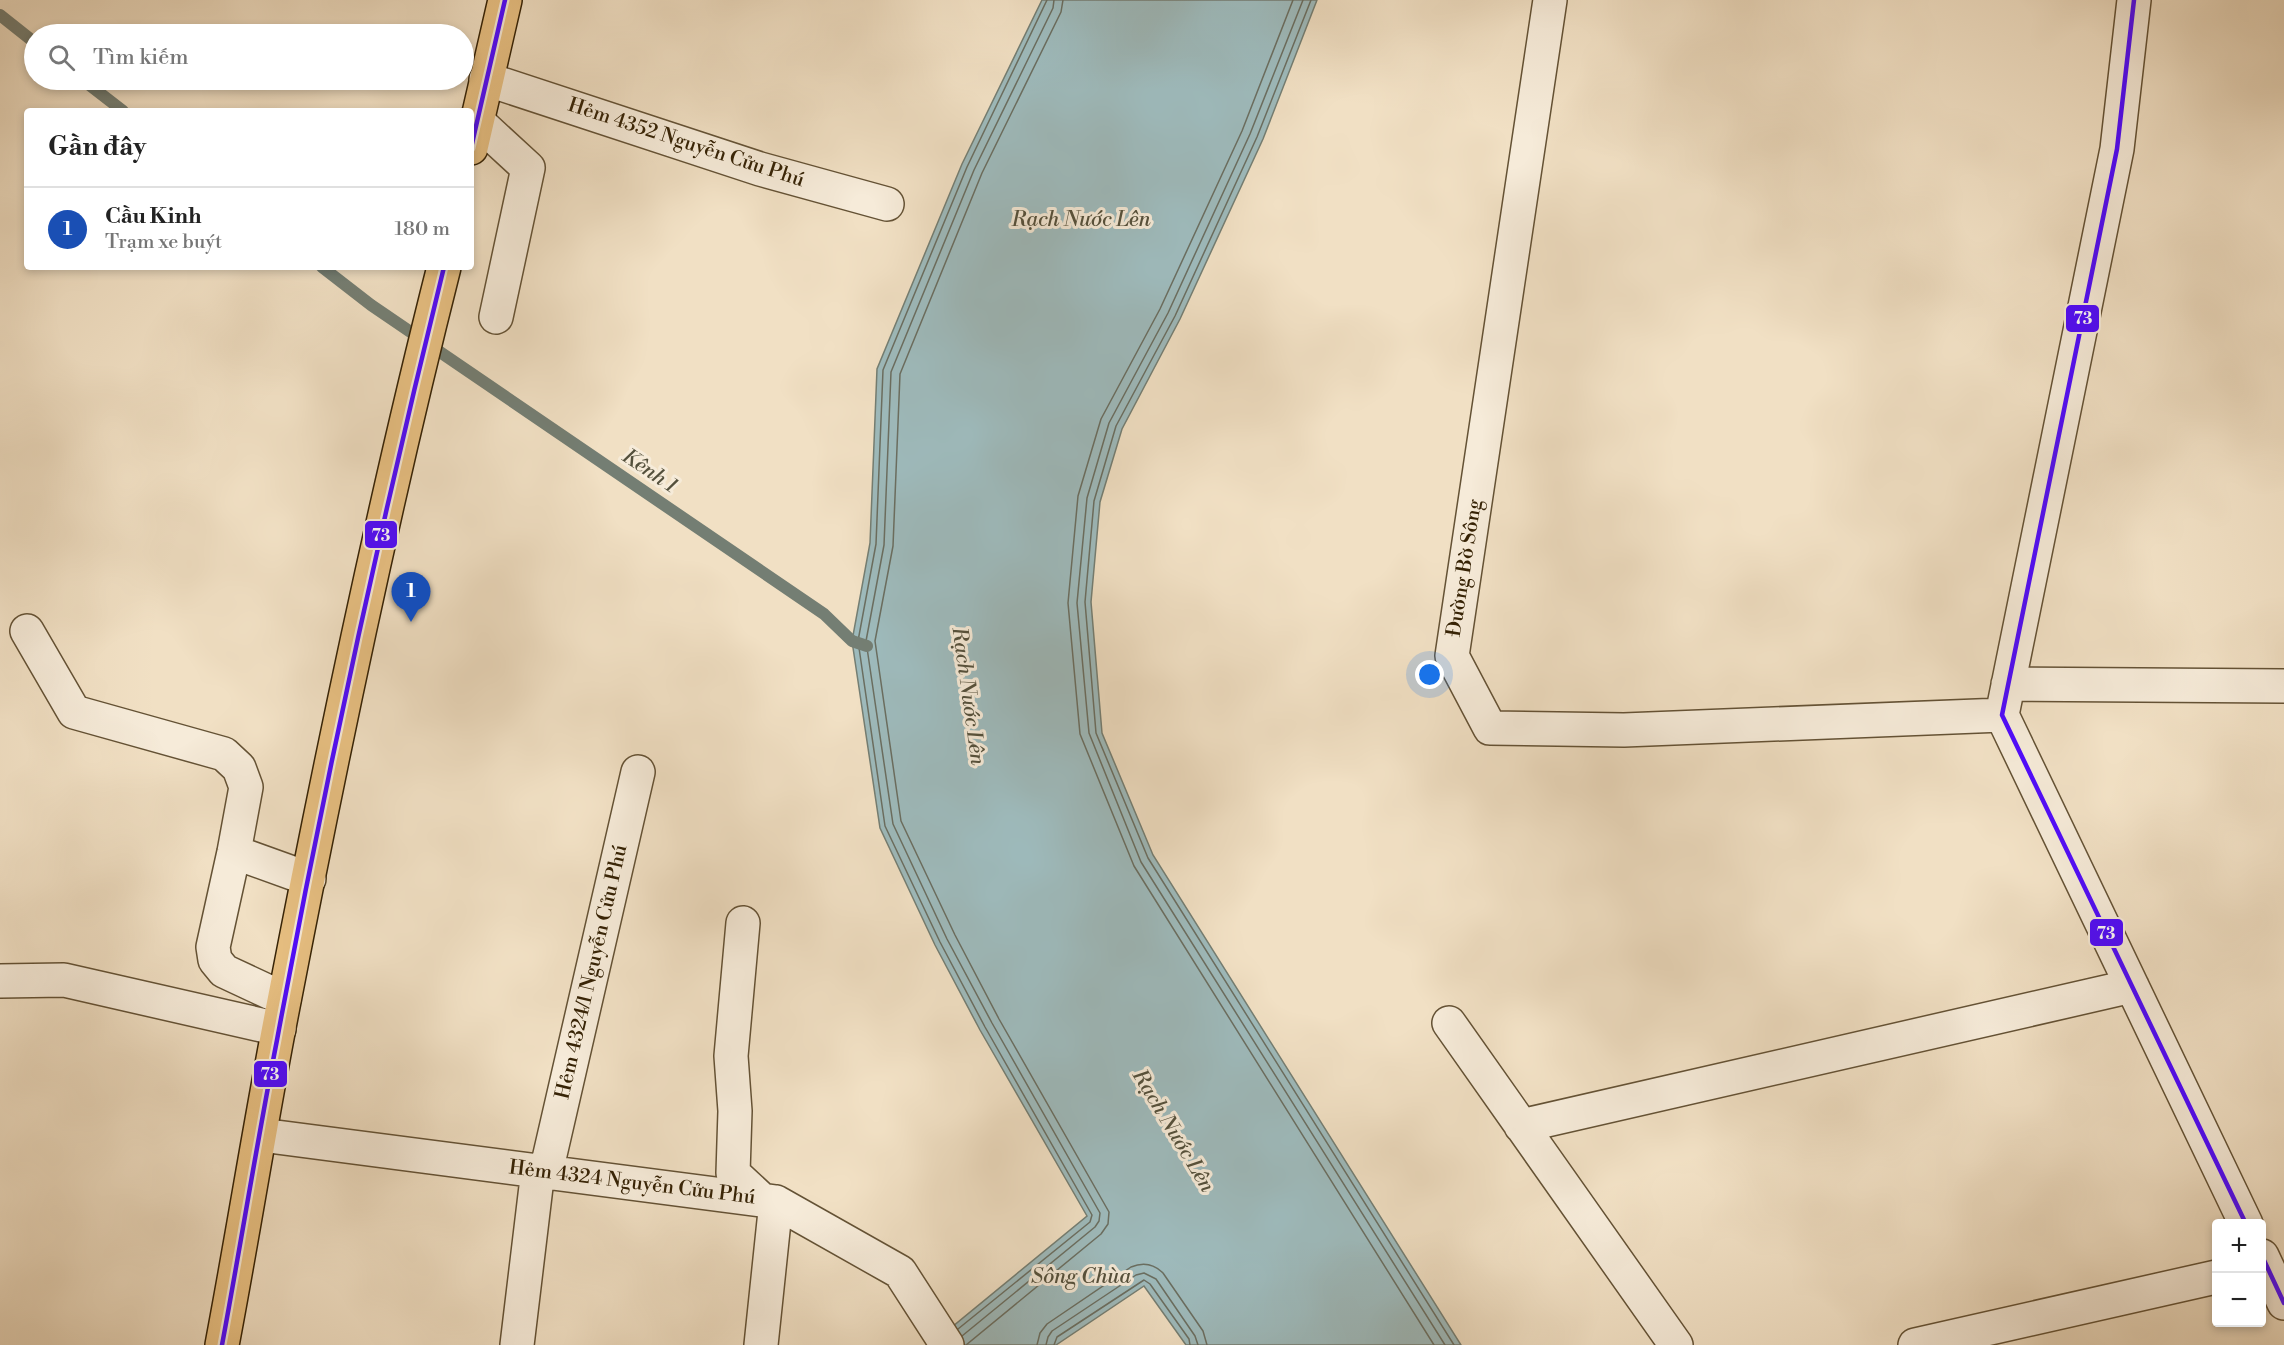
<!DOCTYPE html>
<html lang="vi">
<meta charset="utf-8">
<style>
body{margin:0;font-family:"Libre Bodoni",serif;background:#f6f6f6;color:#222}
.controls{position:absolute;right:18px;bottom:18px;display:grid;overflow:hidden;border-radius:6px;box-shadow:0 3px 9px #0003}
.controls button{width:54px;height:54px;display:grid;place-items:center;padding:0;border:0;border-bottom:2px solid #e0e0e0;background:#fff;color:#222;font:30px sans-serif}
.you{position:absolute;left:1430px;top:675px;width:21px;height:21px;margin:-15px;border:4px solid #fff;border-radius:50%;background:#1a73e8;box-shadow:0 0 0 9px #1a73e833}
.badge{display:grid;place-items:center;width:39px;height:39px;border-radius:50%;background:#8f2418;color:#fff;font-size:20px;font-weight:700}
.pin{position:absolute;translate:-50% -50px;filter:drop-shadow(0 2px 3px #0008)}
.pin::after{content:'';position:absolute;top:32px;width:21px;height:18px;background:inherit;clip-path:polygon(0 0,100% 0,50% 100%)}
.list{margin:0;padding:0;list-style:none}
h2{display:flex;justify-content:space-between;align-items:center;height:78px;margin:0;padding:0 24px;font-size:26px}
h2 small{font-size:20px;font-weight:400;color:#767676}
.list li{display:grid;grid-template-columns:39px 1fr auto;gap:18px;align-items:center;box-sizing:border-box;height:84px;padding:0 24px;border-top:2px solid #e0e0e0}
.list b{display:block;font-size:22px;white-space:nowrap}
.list p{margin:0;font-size:20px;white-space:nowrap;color:#767676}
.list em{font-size:20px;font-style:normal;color:#767676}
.icon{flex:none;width:33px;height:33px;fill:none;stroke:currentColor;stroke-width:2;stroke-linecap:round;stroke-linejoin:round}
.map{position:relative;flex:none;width:2284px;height:1345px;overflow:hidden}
.search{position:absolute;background:#fff;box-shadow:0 3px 9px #0003;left:24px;top:24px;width:450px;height:66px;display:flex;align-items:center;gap:15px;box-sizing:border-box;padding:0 21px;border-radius:33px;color:#767676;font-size:22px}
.panel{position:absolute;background:#fff;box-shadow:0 3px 9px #0003;left:24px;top:108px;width:450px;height:162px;border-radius:6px}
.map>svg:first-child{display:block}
.water{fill:#9ebbbd;stroke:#747e73;stroke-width:1.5}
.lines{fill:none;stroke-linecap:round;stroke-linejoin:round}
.shore{stroke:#6a6e61;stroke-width:1.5}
.stream{stroke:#747e73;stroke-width:12}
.minor-casing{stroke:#645235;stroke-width:36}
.major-casing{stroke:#352205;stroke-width:36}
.minor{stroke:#f6ebd9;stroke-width:33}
.major{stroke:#e8c082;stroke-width:33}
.bus-1-casing{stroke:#f6ebd9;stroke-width:9}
.bus-1{stroke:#4f0aff;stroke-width:4.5}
.labels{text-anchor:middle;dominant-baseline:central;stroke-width:6;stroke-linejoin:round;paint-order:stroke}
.street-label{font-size:20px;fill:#352205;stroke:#f6ebd9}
.water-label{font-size:21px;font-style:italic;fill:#54503c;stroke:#f6ebd9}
.line-badge{stroke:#f6ebd9;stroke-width:2}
.badge-label{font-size:16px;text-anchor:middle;font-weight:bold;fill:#fff}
</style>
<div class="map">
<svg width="2284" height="1345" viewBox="0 0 2284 1345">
<rect width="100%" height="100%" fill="#f1e0c4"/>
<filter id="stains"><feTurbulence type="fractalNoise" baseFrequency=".00333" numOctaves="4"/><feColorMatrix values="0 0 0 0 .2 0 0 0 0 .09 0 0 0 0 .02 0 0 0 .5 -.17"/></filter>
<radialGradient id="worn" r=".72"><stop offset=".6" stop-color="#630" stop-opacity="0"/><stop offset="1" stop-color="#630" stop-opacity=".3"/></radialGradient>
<!-- water -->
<path class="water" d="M1042 0H1317L1263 139 1180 319 1122 429 1100 502 1091 602 1102 733 1153 855 1461 1345H1186L1144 1286 1056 1345H930L1087 1216 980 1030 935 945 880 828 852 641 870 543 877 369 962 164Z"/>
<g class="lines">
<!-- shore -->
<path class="shore" d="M1293 0 1242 131 1160 309 1101 419 1078 496 1068 603 1080 734 1134 866 1434 1345
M1303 0 1250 134 1168 313 1109 423 1087 498 1077 603 1089 733 1141 862 1445 1345
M1311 0 1257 137 1175 316 1116 426 1094 501 1085 602 1096 733 1148 858 1454 1345
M958 1329 1090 1222 1092 1215 985 1027 940 942 885 826 858 641 876 544 883 370 967 167 1047 0
M962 1336 1095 1227 1099 1221 1100 1213 992 1023 947 939 893 824 866 641 884 545 891 372 974 170 1053 8 1054 0
M966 1345 1101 1234 1108 1224 1109 1212 999 1019 955 935 901 821 875 641 893 546 900 374 982 173 1061 12 1063 0
M1037 1345 1040 1333 1047 1324 1131 1267C1143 1262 1154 1264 1163 1273L1203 1331 1207 1345
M1046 1345 1048 1337 1052 1331 1136 1275 1144 1273 1156 1279 1195 1336 1198 1345
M1054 1345 1057 1337 1144 1280 1150 1284 1189 1339 1190 1345"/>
<!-- stream -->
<path class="stream" d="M0 15 34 42
M83 80 123 111
M322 267 371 305 824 614 852 641 867 646"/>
<defs>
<path id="minor" d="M1550 0 1452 656 1490 728 1624 730 2002 715
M2134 0 2117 149 2002 715 2246 1224
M486 79 760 169 887 204
M471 123 477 121 528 168 496 317
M27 631 74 712 224 754 239 768 246 787 234 852 213 947 215 960 224 971 284 999
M2008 684 2284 686
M234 852 309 879
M743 923 731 1056 735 1111 733 1173 761 1199
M0 981 64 980 279 1029
M1449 1023 1676 1345
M1521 1126 2132 986
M261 1135 776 1202 900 1272 947 1345
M546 1172 638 772
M2262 1256 2284 1303
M517 1345 538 1170
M761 1345 776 1202
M1915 1345 2216 1277"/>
<path id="major" d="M471 148 505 0
M222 1345C244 1229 262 1112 285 996 332 752 383 508 444 267"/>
</defs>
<!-- minor casing -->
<use href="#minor" class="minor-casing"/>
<!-- major casing -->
<use href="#major" class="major-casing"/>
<!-- minor -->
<use href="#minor" class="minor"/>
<!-- major -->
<use href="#major" class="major"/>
<defs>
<path id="bus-1" d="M2134 0 2117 149 2002 715 2246 1224
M471 148 505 0
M2262 1256 2284 1303
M222 1345C241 1243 257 1142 277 1040 325 781 381 523 444 267"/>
</defs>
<!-- bus-1 casing -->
<use href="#bus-1" class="bus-1-casing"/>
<!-- bus-1 -->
<use href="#bus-1" class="bus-1"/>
</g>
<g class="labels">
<!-- street labels -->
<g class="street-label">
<text transform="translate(686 143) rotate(18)">Hẻm 4352 Nguyễn Cửu Phú</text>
<text transform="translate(1465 568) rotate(-81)">Đường Bờ Sông</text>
<text transform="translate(592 972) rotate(-77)">Hẻm 4324/1 Nguyễn Cửu Phú</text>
<text transform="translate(632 1183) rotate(7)">Hẻm 4324 Nguyễn Cửu Phú</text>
</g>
<!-- water labels -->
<g class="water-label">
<text x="1081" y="220">Rạch Nước Lên</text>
<text transform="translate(649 471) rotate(34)">Kênh 1</text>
<text transform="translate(968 696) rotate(82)">Rạch Nước Lên</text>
<text transform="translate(1173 1131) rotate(59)">Rạch Nước Lên</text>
<text x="1081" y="1277">Sông Chùa</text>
</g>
</g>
<g class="line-badge">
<rect x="2065" y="304" width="35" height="29" rx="6" fill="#4f0aff"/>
<rect x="364" y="520" width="34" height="29" rx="6" fill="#4f0aff"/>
<rect x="2089" y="918" width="35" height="29" rx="6" fill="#4f0aff"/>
<rect x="253" y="1060" width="35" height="28" rx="6" fill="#4f0aff"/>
</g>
<g class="badge-label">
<text x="2083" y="324">73</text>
<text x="381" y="541">73</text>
<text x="2106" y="939">73</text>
<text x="270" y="1080">73</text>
</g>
<rect width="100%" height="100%" filter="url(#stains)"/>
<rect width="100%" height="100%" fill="url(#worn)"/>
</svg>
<div class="controls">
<button>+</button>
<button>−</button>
</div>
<div class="you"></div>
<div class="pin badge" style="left:411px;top:622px;background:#1a4fb4">1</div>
<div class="search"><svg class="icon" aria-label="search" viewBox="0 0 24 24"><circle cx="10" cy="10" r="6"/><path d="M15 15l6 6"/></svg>Tìm kiếm</div>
<section class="panel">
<h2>Gần đây<small></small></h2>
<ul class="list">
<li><span class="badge" style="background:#1a4fb4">1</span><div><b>Cầu Kinh</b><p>Trạm xe buýt</p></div><em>180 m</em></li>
</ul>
</section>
</div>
